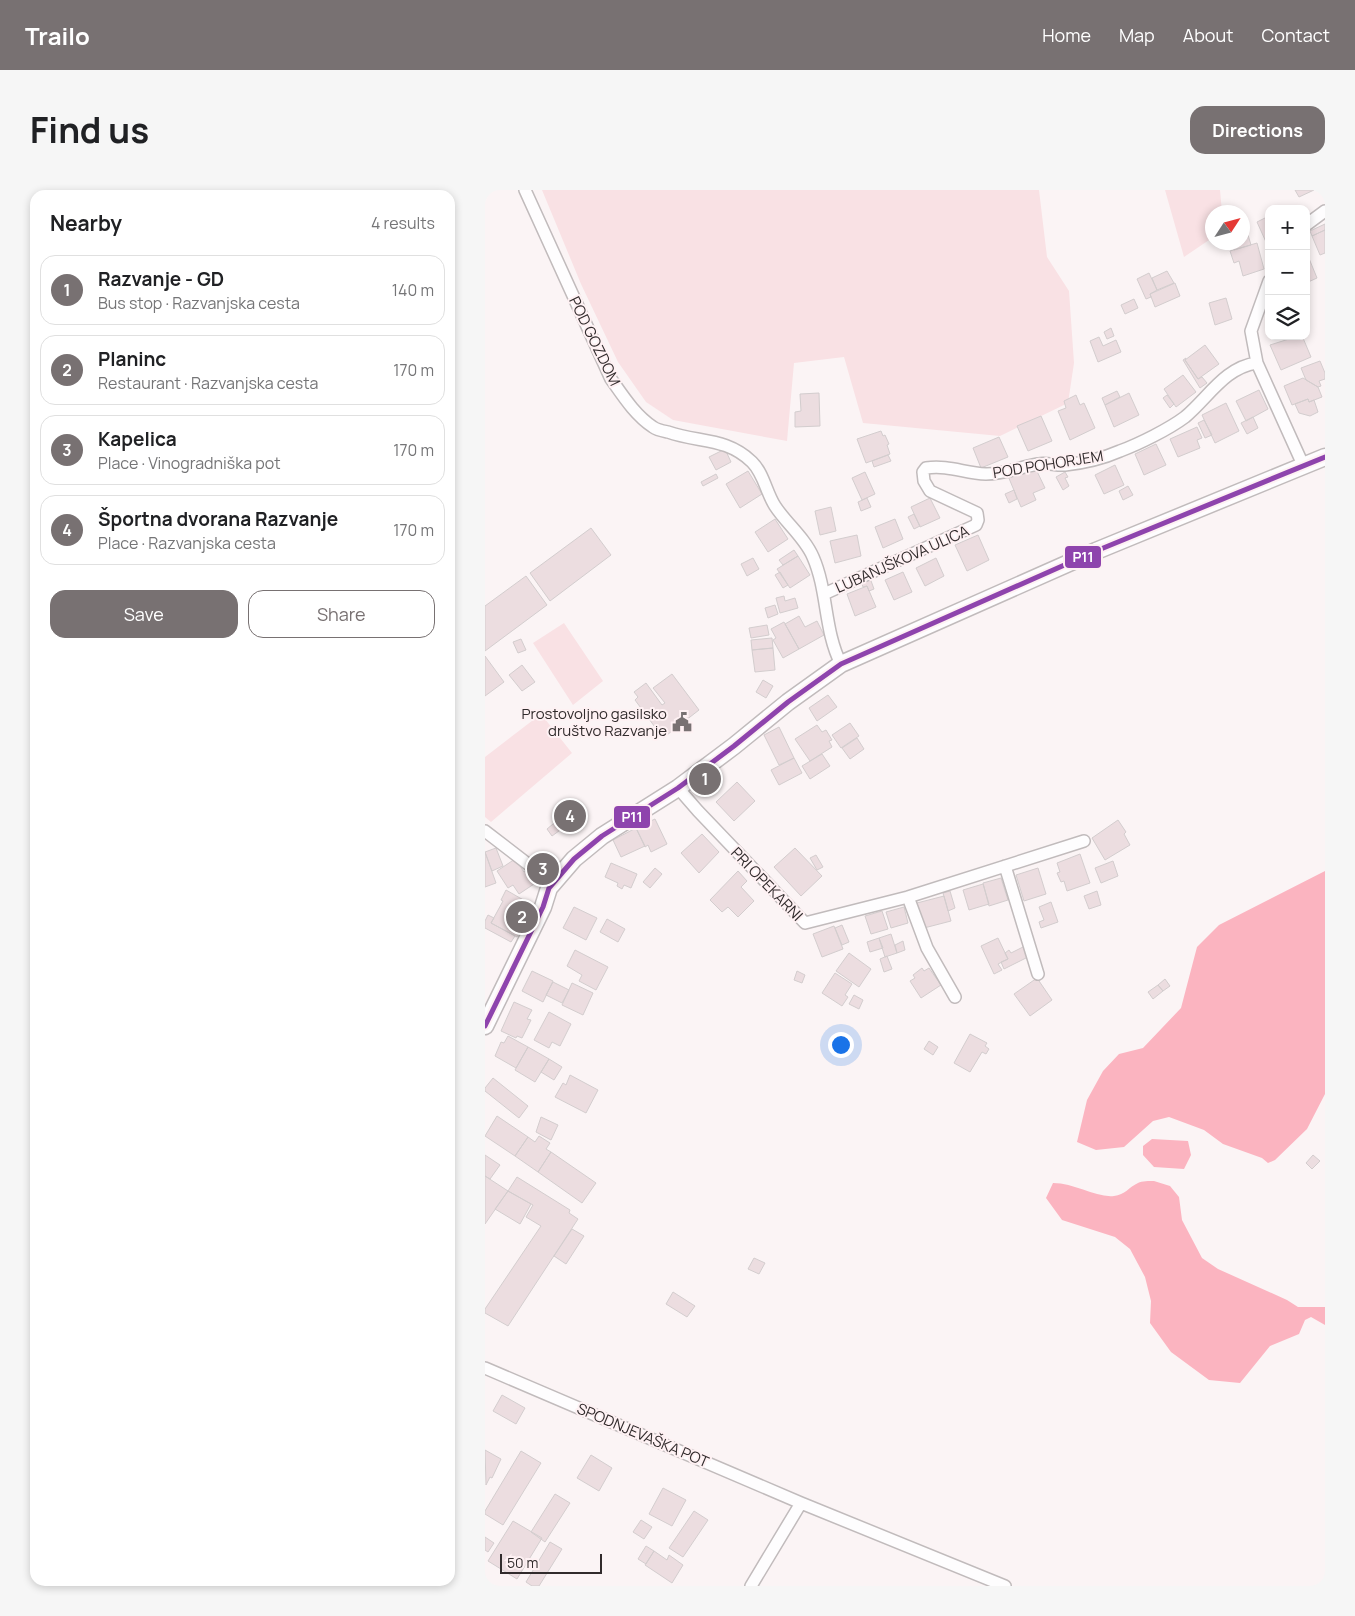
<!DOCTYPE html>
<meta charset="utf-8">
<style>
body{margin:0;font-family:Manrope,sans-serif;background:#f6f6f6;color:#202124}
.controls{position:absolute;right:15px;top:15px;display:grid;overflow:hidden;border-radius:10px;box-shadow:0 2px 8px #0003}
.controls button{width:45px;height:45px;display:grid;place-items:center;padding:0;border:0;border-bottom:1px solid #e0e0e0;background:#fff;color:#202124;font:25px sans-serif}
.compass{position:absolute;left:720px;top:15px;width:45px;height:45px;border-radius:50%;background:#fff;box-shadow:0 2px 8px #0003;rotate:54deg}
.scale{position:absolute;left:15px;bottom:12px;width:102px;box-sizing:border-box;padding-left:5px;border:2px solid #312b2c;border-top:0;font-size:14px;line-height:18px;white-space:nowrap;color:#312b2c;-webkit-text-stroke:4px #fef1f3;paint-order:stroke}
.you{position:absolute;left:355px;top:854px;width:18px;height:18px;margin:-12px;border:4px solid #fff;border-radius:50%;background:#1a73e8;box-shadow:0 0 0 8px #1a73e833}
.badge{display:grid;place-items:center;width:32px;height:32px;border-radius:50%;background:#787172;color:#fff;font-size:16px;font-weight:700}
.pin{position:absolute;translate:-50% -50%;border:2px solid #fff;box-shadow:0 1px 5px #0006}
.list{margin:0;padding:0;list-style:none}
h2{display:flex;justify-content:space-between;align-items:center;height:65px;margin:0;padding:0 20px;font-size:21px}
h2 small{font-size:16px;font-weight:400;color:#757577}
.list li{display:grid;grid-template-columns:32px 1fr auto;gap:15px;align-items:center;box-sizing:border-box;height:70px;margin:0 10px 10px;padding:0 10px;border:1px solid #e0e0e0;border-radius:15px}
.list b{display:block;font-size:19px;white-space:nowrap}
.list p{margin:0;font-size:16px;white-space:nowrap;color:#757577}
.list em{font-size:16px;font-style:normal;color:#757577}
.actions{display:flex;gap:10px;padding:15px 20px}
.actions a{flex:1;padding:11px 0;border:1px solid #787172;border-radius:15px;text-align:center;font-size:18px;color:#787172}
.actions .main{background:#787172;color:#fff}
.icon{flex:none;width:28px;height:28px;fill:none;stroke:currentColor;stroke-width:2;stroke-linecap:round;stroke-linejoin:round}
.map{position:relative;flex:none;width:840px;height:1396px;overflow:hidden;border-radius:15px}
header{display:flex;align-items:center;gap:30px;box-sizing:border-box;height:70px;padding:0 25px;background:#787172;color:#fff}
header strong{font-size:24px}
nav{display:flex;gap:28px;margin-inline-start:auto;font-size:18px}
.intro{display:flex;align-items:center;justify-content:space-between;box-sizing:border-box;height:120px;padding:0 30px}
h1{margin:0;font-size:35px}
.button{padding:12px 22px;border-radius:15px;background:#787172;color:#fff;font-size:18px;font-weight:700}
main{display:flex;gap:30px;padding:0 30px}
aside{flex:1;background:#fff;border-radius:15px;box-shadow:0 2px 8px #0003}
.map>svg:first-child{display:block}
.green{fill:#f9e1e4}
.water{fill:#fbb4c0}
.building{fill:#ecdde0;stroke:#d3cdce}
.lines{fill:none;stroke-linecap:round;stroke-linejoin:round}
.street-casing{stroke:#c1bbbc;stroke-width:14}
.secondary-casing{stroke:#c1bbbc;stroke-width:19}
.street{stroke:#fefdfe;stroke-width:11}
.secondary{stroke:#fefdfe;stroke-width:16}
.bus-1-casing{stroke:#fef1f3;stroke-width:9}
.bus-1{stroke:#8e44ad;stroke-width:5}
.labels{text-anchor:middle;dominant-baseline:central;stroke-width:4;stroke-linejoin:round;paint-order:stroke}
.street-label{font-size:15px;fill:#312b2c;stroke:#fef1f3}
.poi-label{font-size:15px;fill:#312b2c;stroke:#fef1f3;text-anchor:end}
.line-badge{stroke:#fef1f3;stroke-width:2}
.badge-label{font-size:14px;text-anchor:middle;font-weight:bold;fill:#fff}
</style>
<header>
<strong>Trailo</strong>
<nav><a>Home</a><a>Map</a><a>About</a><a>Contact</a></nav>
</header>
<div class="intro"><h1>Find us</h1><a class="button">Directions</a></div>
<main>
<aside>
<h2>Nearby<small>4 results</small></h2>
<ul class="list">
<li><span class="badge">1</span><div><b>Razvanje - GD</b><p>Bus stop · Razvanjska cesta</p></div><em>140 m</em></li>
<li><span class="badge">2</span><div><b>Planinc</b><p>Restaurant · Razvanjska cesta</p></div><em>170 m</em></li>
<li><span class="badge">3</span><div><b>Kapelica</b><p>Place · Vinogradniška pot</p></div><em>170 m</em></li>
<li><span class="badge">4</span><div><b>Športna dvorana Razvanje</b><p>Place · Razvanjska cesta</p></div><em>170 m</em></li>
</ul>
<div class="actions"><a class="main">Save</a><a>Share</a></div>
</aside>
<div class="map">
<svg width="840" height="1396" viewBox="0 0 840 1396">
<rect width="100%" height="100%" fill="#fbf4f5"/>
<!-- green -->
<path class="green" d="M57 0H554L562 67 584 101 589 173 583 213 515 246 378 233 359 167 309 173 302 251 188 230 161 212 133 172 96 94Z
M680 0H735L737 22H728L727 48 699 67Z
M79 433 118 491 88 515 48 453Z
M56 524 87 563 6 632 0 627V567Z"/>
<!-- water -->
<path class="water" d="M840 681V904L822 939 790 970 783 973 777 968 738 954 719 940 684 927 668 931 639 957 611 960 592 952 602 910 618 881 634 864 658 858 696 818 712 757 734 735Z
M667 949 703 951 706 965 699 979 669 977 658 965V956Z
M669 991 685 996 694 1007 697 1030 717 1068 733 1079 802 1110 813 1117H840V1135L826 1127 820 1130 814 1144 785 1156 755 1193 724 1190 686 1162 665 1133 666 1111 660 1087 645 1059 630 1047 577 1030 561 1008 568 993C590 993 611 1008 629 1006 640 1005 644 997 653 993 657 991 664 991 669 991Z"/>
<!-- building -->
<path class="building" d="M810 0H829L814 7Z
M784 26V50L781 52 772 32Z
M840 34V40L827 46 825 41Z
M840 40V63L835 65 827 46Z
M763 45 766 55 749 60 747 52H758V47Z
M772 53 779 79 758 86 754 71 749 73 745 61Z
M823 66 832 88 821 93V67Z
M682 81 689 93 672 100 667 88Z
M664 83 672 100 665 104 666 107 661 109 652 89Z
M690 93 695 106 670 117 665 104Z
M741 108 747 129 730 135 724 113Z
M649 109 653 118 640 124 636 115Z
M626 138 629 146 622 149 619 142Z
M614 147 618 156 631 150 636 162 613 172 605 151Z
M818 148 826 167 796 180 785 155 804 149Z
M720 155 734 174 713 189 700 170Z
M701 168 700 170 713 189 717 187 722 193 715 198 698 170Z
M835 171 840 183V189L834 191 836 196 833 197 821 190 816 178Z
M698 185 711 202 691 217 679 199Z
M818 188 833 197 837 207 824 212 823 209 807 215 799 196Z
M774 200 783 219 761 231 751 211Z
M632 201 635 207 620 215 617 208Z
M334 203 335 236 310 237V222L316 221 315 204Z
M644 203 654 225 629 237 620 215Z
M591 205 595 215 599 213 610 238 585 250 573 221 581 218 579 211Z
M682 205 689 214 685 218 678 208Z
M823 209 824 212 829 210 833 222 825 226 814 223 810 214Z
M741 213 754 241 730 253 717 225Z
M556 226 567 251 543 261 532 236Z
M768 227 773 238 762 244 756 233Z
M719 230 727 245 720 248 713 233Z
M712 237 717 248 712 250 715 258 693 267 685 249Z
M396 241 398 246 400 245 404 254 402 255 405 264 381 273 372 249Z
M514 247 523 267 496 278 488 258Z
M671 254 681 275 659 285 650 264Z
M240 259 246 272 231 280 224 267Z
M403 265 406 271 389 277 387 271Z
M549 275 560 298 548 303 551 310 536 317 523 286Z
M630 275 639 295 619 304 610 285Z
M263 281 277 304 255 318 241 294Z
M380 282 390 304 377 310 367 288Z
M580 282 583 287 580 288 584 296 578 300 571 287Z
M231 284 233 288 218 296 216 292Z
M643 296 648 305 638 310 634 301Z
M529 300 532 309 524 313 520 304Z
M382 308 386 317 376 321 373 312Z
M445 308 455 328 435 337 426 317Z
M346 317 351 341 335 345 330 321Z
M429 324 435 336 429 339 423 327Z
M290 329 303 349 283 362 270 342Z
M410 329 418 349 398 358 390 337Z
M106 338 126 365 65 411 45 383Z
M372 345 376 366 350 373 345 351Z
M493 345 504 370 482 381 470 355Z
M309 360 313 366 298 375 294 370Z
M313 366 325 385 305 398 292 379Z
M268 368 274 379 262 386 256 374Z
M451 368 459 386 440 396 431 378Z
M295 382 303 395 298 398 290 385Z
M418 382 427 402 409 410 400 390Z
M41 386 62 415 0 461V416Z
M385 388 389 399 384 401 382 396 378 397 376 392Z
M382 396 391 417 370 426 362 404Z
M299 406 300 411 310 408 313 418 295 423 291 408Z
M290 415 293 424 283 428 280 418Z
M314 426 320 437 332 431 339 445 314 459 300 434Z
M299 432 314 459 298 468 288 450 291 448 286 439Z
M282 435 284 445 266 448 264 438Z
M287 448 288 458 267 460 266 450Z
M36 449 41 460 33 463 28 452Z
M288 458 290 480 270 482 267 460Z
M0 466 19 492 0 506Z
M37 475 50 492 37 501 24 485Z
M187 484 214 520 178 548 150 510 153 507 149 502 161 493 177 515 180 513 168 498Z
M278 490 288 496 281 508 271 502Z
M343 505 352 517 332 531 324 518Z
M365 533 374 546 356 558 347 545Z
M332 535 337 542 341 540 347 550 344 551 347 557 325 571 310 549Z
M294 537 309 568 294 575 279 545Z
M372 548 379 559 365 569 357 558Z
M337 564 345 576 325 589 317 576Z
M309 568 317 583 294 595 286 580Z
M252 592 270 611 249 631 231 612Z
M87 611 99 629 80 642 78 638 67 646 62 639 74 629 70 624Z
M170 629 182 654 166 662 163 655 160 657 151 638Z
M633 630 641 642 639 644 645 655 620 670 607 648Z
M151 638 160 656 136 667 128 650Z
M217 644 234 662 214 683 196 663Z
M11 658 18 676 7 681 0 662Z
M310 658 337 686 316 706 289 677Z
M0 662 11 693 0 697Z
M595 664 605 693 582 701 579 691 576 692 572 683 575 682 572 673Z
M331 665 338 677 332 680 325 668Z
M30 669 39 682 44 679 52 692 34 704 28 695 23 698 12 681Z
M628 671 633 686 616 693 610 678Z
M126 673 152 684 146 698 139 695 137 699 132 696 133 693 120 687Z
M170 678 177 684 165 698 158 692Z
M553 678 561 704 539 711 531 685Z
M253 681 262 691 256 697 269 711 253 727 243 717 237 722 225 710Z
M516 688 523 710 504 716 498 693Z
M498 694 504 714 484 720 478 700Z
M21 700 49 716 32 747 6 733 18 711 16 710Z
M465 701 470 718 463 721 458 703Z
M612 701 616 715 604 719 599 706Z
M459 706 466 731 439 738 432 713Z
M566 712 573 732 556 738 554 732 559 730 554 717Z
M89 717 112 728 101 750 78 738Z
M419 717 423 733 406 738 401 722Z
M397 721 403 739 386 744 380 726Z
M3 725 9 728 6 733 30 746 26 752 0 738V731Z
M122 729 140 739 133 752 115 742Z
M357 735 364 752 357 755 350 738Z
M349 736 358 759 337 767 328 744Z
M406 744 412 763 400 767 394 748Z
M394 748 398 758 385 762 382 752Z
M513 748 523 769 513 774 517 780 509 784 496 756Z
M418 751 420 760 412 763 410 755Z
M538 757 543 767 519 779 516 772 523 769 520 763 524 760 526 763Z
M90 760 123 777 111 800 94 791 97 785 82 776Z
M364 763 386 779 374 797 351 781Z
M402 766 407 779 399 782 395 769Z
M437 778 439 781 444 778 456 795 436 808 425 791 430 788 428 785Z
M47 781 68 791 58 812 37 801Z
M312 781 320 785 317 793 309 790Z
M350 783 367 794 360 805 363 807 357 816 337 803Z
M552 788 567 810 545 826 529 804Z
M680 789 685 796 678 801 673 795Z
M68 792 84 800 77 813 61 805Z
M87 793 108 803 98 825 77 815Z
M673 795 678 801 668 809 663 802Z
M369 805 378 810 374 819 364 814Z
M29 812 47 820 42 829 46 830 37 848 32 846 31 848 16 841Z
M64 822 86 834 75 856 67 852 64 858 49 850Z
M485 844 502 853 500 856 504 859 501 864 497 862 485 882 469 873Z
M23 846 43 857 31 878 10 866 16 852 19 853Z
M444 851 453 857 448 865 439 859Z
M43 857 64 869 50 892 30 880Z
M64 869 77 877 69 890 56 882Z
M85 885 113 900 101 923 70 907 78 893 81 895Z
M8 888 43 916 34 928 0 901V898Z
M12 926 43 947 30 966 0 946Z
M56 927 73 935 66 950 51 942Z
M54 946 65 953 61 959 66 962 53 982 30 966 43 947 50 952Z
M66 962 111 993 97 1013 53 982Z
M0 965 15 975 5 989 0 986Z
M828 965 835 971 827 979 821 973Z
M0 986 23 1001 0 1034Z
M32 987 85 1020 84 1023 93 1029 23 1136 0 1123V1119L56 1036 41 1027 48 1015 23 1001Z
M23 1001 46 1014 35 1034 10 1019Z
M87 1039 99 1046 81 1074 69 1066Z
M269 1068 280 1073 274 1084 263 1079Z
M188 1102 210 1116 202 1127 181 1114Z
M17 1205 40 1218 31 1234 8 1221Z
M0 1260 16 1269 7 1288 5 1287 1 1295Z
M36 1261 56 1273 18 1335 0 1324V1321Z
M106 1265 127 1278 114 1301 92 1288Z
M178 1298 201 1310 187 1336 164 1324Z
M70 1304 85 1313 60 1352 46 1342Z
M209 1321 223 1330 198 1367 184 1358Z
M156 1330 167 1337 159 1349 148 1342Z
M28 1331 57 1348 32 1389 3 1371Z
M0 1347 9 1353 3 1362 0 1360Z
M65 1352 77 1359 54 1396H47L41 1392Z
M161 1356 169 1361 161 1374 153 1369Z
M169 1361 182 1370 184 1365 198 1375 187 1393 160 1375Z"/>
<g class="lines">
<defs>
<path id="street" d="M40 0 126 189C138 206 150 225 168 237 172 240 178 241 183 242 214 253 241 247 267 272 279 284 281 302 290 316 301 333 320 348 328 367 343 401 339 441 356 474
M821 35 840 21
M784 91 766 141 772 173 819 277
M339 404 491 335 493 330 492 323 445 301 439 291 438 282 441 278C464 275 479 283 501 284 520 284 535 277 553 274 562 272 571 276 580 275 598 273 619 268 635 261 654 254 684 239 700 227 723 208 740 177 772 173
M193 598 213 621 320 733 423 707 599 651
M0 641 61 688 64 698
M520 676 553 784
M423 707 442 758 470 807
M0 1178 316 1313 520 1396
M266 1396 316 1313"/>
<path id="secondary" d="M0 836 58 717 64 698 89 669 117 646 193 598 249 556 303 512 356 474 611 361 840 267"/>
</defs>
<!-- street casing -->
<use href="#street" class="street-casing"/>
<!-- secondary casing -->
<use href="#secondary" class="secondary-casing"/>
<!-- street -->
<use href="#street" class="street"/>
<!-- secondary -->
<use href="#secondary" class="secondary"/>
<defs>
<path id="bus-1" d="M0 836 58 717 64 698 89 669 117 646 193 598 249 556 303 512 356 474 611 361 840 267"/>
</defs>
<!-- bus-1 casing -->
<use href="#bus-1" class="bus-1-casing"/>
<!-- bus-1 -->
<use href="#bus-1" class="bus-1"/>
</g>
<!-- icons -->
<defs>
<symbol id="civic-bare" viewBox="-9 -9 18 18"><path d="M-.6-6.5H3V-4.5H.6V-3L4-1V1h2V6H-6V1h2V-1L-.6-3ZM-1.2 2.5V6h2.4V2.5Z" fill="#787172" stroke="#fef1f3" stroke-width="2.5" paint-order="stroke"/></symbol>
</defs>
<g fill-rule="evenodd">
<use href="#civic-bare" x="183" y="518" width="28" height="28"/>
</g>
<g class="labels">
<!-- street labels -->
<g class="street-label">
<text transform="translate(110 151) rotate(64)">POD GOZDOM</text>
<text transform="translate(563 274) rotate(-9)">POD POHORJEM</text>
<text transform="translate(417 369) rotate(-24)">LUBANJŠKOVA ULICA</text>
<text transform="translate(282 694) rotate(46)">PRI OPEKARNI</text>
<text transform="translate(158 1245) rotate(23)">SPODNJEVAŠKA POT</text>
</g>
<!-- poi labels -->
<g class="poi-label">
<text x="182" y="523">Prostovoljno gasilsko<tspan x="182" dy="17">društvo Razvanje</tspan></text>
</g>
</g>
<g class="line-badge">
<rect x="579" y="355" width="38" height="24" rx="5" fill="#8e44ad"/>
<rect x="128" y="615" width="38" height="24" rx="5" fill="#8e44ad"/>
</g>
<g class="badge-label">
<text x="598" y="372">P11</text>
<text x="147" y="632">P11</text>
</g>
</svg>
<div class="controls">
<button>+</button>
<button>−</button>
<button><svg class="icon" aria-label="layers" viewBox="0 0 24 24"><path d="M12 4l9 5-9 5-9-5zM3 14l9 5 9-5"/></svg></button>
</div>
<svg class="compass" viewBox="-18 -18 36 36"><path d="M0-13l5 13h-10z" fill="#e53935"/><path d="M0 13l5-13h-10z" fill="#757577"/></svg>
<div class="scale">50 m</div>
<div class="you"></div>
<div class="pin badge" style="left:220px;top:589px">1</div>
<div class="pin badge" style="left:37px;top:727px">2</div>
<div class="pin badge" style="left:58px;top:679px">3</div>
<div class="pin badge" style="left:85px;top:626px">4</div>
</div>
</main>
